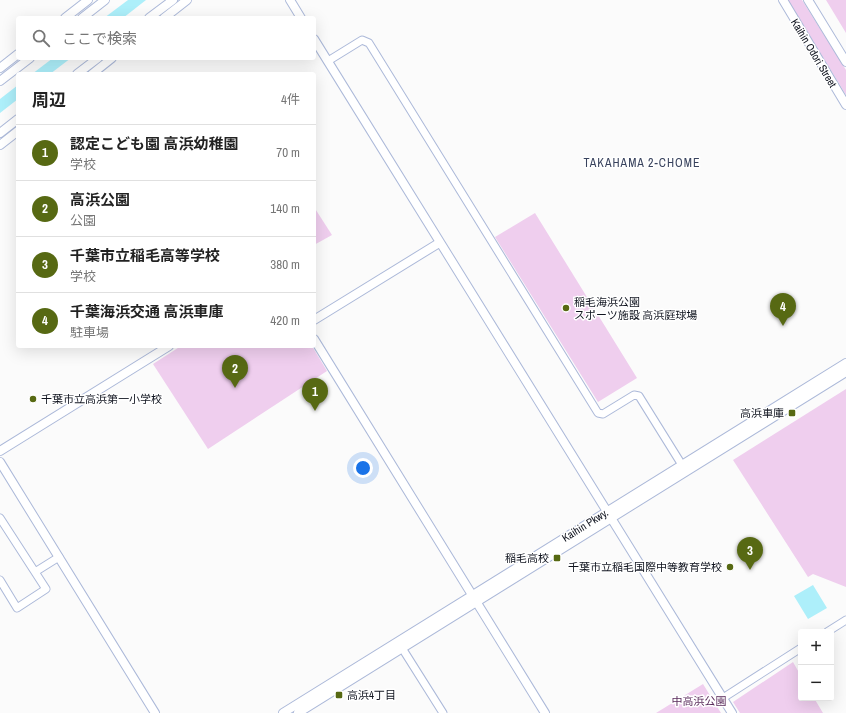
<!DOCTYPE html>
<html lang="ja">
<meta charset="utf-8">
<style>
body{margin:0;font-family:"Archivo Narrow","Noto Sans JP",sans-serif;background:#f2f2f2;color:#222}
.controls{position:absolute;right:12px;bottom:12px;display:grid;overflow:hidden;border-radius:4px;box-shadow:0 4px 16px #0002}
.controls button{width:36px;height:36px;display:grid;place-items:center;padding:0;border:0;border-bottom:1px solid #e0e0e0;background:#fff;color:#222;font:20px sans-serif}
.you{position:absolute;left:363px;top:468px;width:14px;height:14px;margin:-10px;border:3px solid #fff;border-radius:50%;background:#1a73e8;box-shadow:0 0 0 6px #1a73e833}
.badge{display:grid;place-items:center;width:26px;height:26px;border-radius:50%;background:#576913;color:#fff;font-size:13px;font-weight:700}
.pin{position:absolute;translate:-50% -33px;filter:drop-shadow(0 1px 2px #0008)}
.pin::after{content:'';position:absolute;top:21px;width:14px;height:12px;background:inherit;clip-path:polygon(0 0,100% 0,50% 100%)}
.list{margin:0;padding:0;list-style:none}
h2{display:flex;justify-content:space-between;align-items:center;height:52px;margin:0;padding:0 16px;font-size:17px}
h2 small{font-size:13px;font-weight:400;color:#767676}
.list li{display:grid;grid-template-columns:26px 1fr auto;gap:12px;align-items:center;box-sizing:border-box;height:56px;padding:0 16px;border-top:1px solid #e0e0e0}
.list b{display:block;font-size:15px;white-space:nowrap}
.list p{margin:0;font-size:13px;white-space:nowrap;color:#767676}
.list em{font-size:13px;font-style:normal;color:#767676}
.icon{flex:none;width:22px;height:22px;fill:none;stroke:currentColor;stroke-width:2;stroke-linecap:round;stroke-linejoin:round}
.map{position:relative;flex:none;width:846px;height:713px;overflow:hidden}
.search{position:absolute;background:#fff;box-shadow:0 4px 16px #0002;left:16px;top:16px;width:300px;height:44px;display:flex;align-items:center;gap:10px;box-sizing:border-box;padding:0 14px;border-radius:4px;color:#767676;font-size:15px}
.panel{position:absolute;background:#fff;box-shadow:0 4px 16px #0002;left:16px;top:72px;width:300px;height:276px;border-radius:4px}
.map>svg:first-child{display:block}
.green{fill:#efceee}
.water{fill:#adeffa}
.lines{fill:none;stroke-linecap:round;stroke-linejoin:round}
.minor-casing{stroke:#acb9d9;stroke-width:9}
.tertiary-casing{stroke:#acb9d9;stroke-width:10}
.minor{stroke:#fff;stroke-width:7}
.tertiary{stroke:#fff;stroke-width:8}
.poi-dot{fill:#576913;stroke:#fff;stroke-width:1.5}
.labels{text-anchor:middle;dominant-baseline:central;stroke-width:3;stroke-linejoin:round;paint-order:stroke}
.street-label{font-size:11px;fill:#10141f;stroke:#fff}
.poi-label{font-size:11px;fill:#10141f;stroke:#fff;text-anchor:start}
.park-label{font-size:11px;fill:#5a2b5b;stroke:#fff}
.neighbourhood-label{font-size:12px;letter-spacing:1px;fill:#38425d;stroke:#fff}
</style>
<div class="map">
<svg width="846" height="713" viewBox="0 0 846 713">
<rect width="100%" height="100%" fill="#fbfbfb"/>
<!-- green -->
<path class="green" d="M788 0H802L846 70V95Z
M826 0H846V33Z
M314 207 332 235 314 245Z
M535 213 637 378 598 402 495 237Z
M181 346H312L327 371 208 449 153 364Z
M846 389V587L813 574 808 577 733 460Z
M793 662 801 676V698H814L823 713H740L733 702Z
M703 684 721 713H656Z"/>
<!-- water -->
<path class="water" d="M128 0H146L123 18H104Z
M53 58H71L50 74H32Z
M18 85V99L0 113V99Z
M813 585 827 608 808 619 794 596Z"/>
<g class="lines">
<defs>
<path id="minor" d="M328 61 362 40 369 43 598 413 603 414 634 395 639 396 682 465
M0 518 46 589 17 608 0 580
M35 572 59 557
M827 632 846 620
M402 648 443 713
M723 698 801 648"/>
<path id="tertiary" d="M290 0 301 18
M783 0 846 105
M808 0 846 62
M65 18 88 0
M82 18 105 0
M149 18 173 0
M164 18 187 0
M314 39 732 713
M0 68 18 54
M77 74 98 58
M92 74 112 58
M0 81 30 58
M0 133 18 119
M0 145 18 131
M314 320 439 243
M314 339 545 713
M0 451 169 346
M0 462 155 713
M283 713 846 363
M298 713 846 372"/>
</defs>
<!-- minor casing -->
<use href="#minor" class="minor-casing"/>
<!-- tertiary casing -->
<use href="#tertiary" class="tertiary-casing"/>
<!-- minor -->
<use href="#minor" class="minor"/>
<!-- tertiary -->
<use href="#tertiary" class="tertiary"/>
</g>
<!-- markers -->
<g class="poi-dot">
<circle cx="566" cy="308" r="4"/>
<circle cx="33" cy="399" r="4"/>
<rect x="788" y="409" width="8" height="8" rx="2"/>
<rect x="553" y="554" width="8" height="8" rx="2"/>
<circle cx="730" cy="567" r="4"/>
<rect x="335" y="691" width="8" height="8" rx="2"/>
</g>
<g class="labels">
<!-- street labels -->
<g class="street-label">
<text transform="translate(814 53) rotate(59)">Kaihin Odori Street</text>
<text transform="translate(585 525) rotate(-32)">Kaihin Pkwy.</text>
</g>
<!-- poi labels -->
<g class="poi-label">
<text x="574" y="302">稲毛海浜公園<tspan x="574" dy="13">スポーツ施設 高浜庭球場</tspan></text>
<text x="41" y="399">千葉市立高浜第一小学校</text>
<text x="784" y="413" text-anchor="end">高浜車庫</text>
<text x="549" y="558" text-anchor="end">稲毛高校</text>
<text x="722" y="567" text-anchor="end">千葉市立稲毛国際中等教育学校</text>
<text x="347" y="695">高浜4丁目</text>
</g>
<!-- park labels -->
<g class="park-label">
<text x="699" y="701">中高浜公園</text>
</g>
<!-- neighbourhood labels -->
<g class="neighbourhood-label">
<text x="642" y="163">TAKAHAMA 2-CHOME</text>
</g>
</g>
</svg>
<div class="controls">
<button>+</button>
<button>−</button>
</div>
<div class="you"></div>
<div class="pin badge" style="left:315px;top:411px">1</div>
<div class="pin badge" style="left:235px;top:388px">2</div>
<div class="pin badge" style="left:750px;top:570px">3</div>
<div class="pin badge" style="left:783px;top:326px">4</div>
<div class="search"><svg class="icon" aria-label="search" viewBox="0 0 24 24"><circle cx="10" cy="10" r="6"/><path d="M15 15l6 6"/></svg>ここで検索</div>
<section class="panel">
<h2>周辺<small>4件</small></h2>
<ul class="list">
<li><span class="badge">1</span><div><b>認定こども園 高浜幼稚園</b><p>学校</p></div><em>70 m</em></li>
<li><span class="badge">2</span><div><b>高浜公園</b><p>公園</p></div><em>140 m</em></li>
<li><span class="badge">3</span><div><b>千葉市立稲毛高等学校</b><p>学校</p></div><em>380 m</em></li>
<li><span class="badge">4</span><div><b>千葉海浜交通 高浜車庫</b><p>駐車場</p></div><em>420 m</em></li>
</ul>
</section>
</div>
